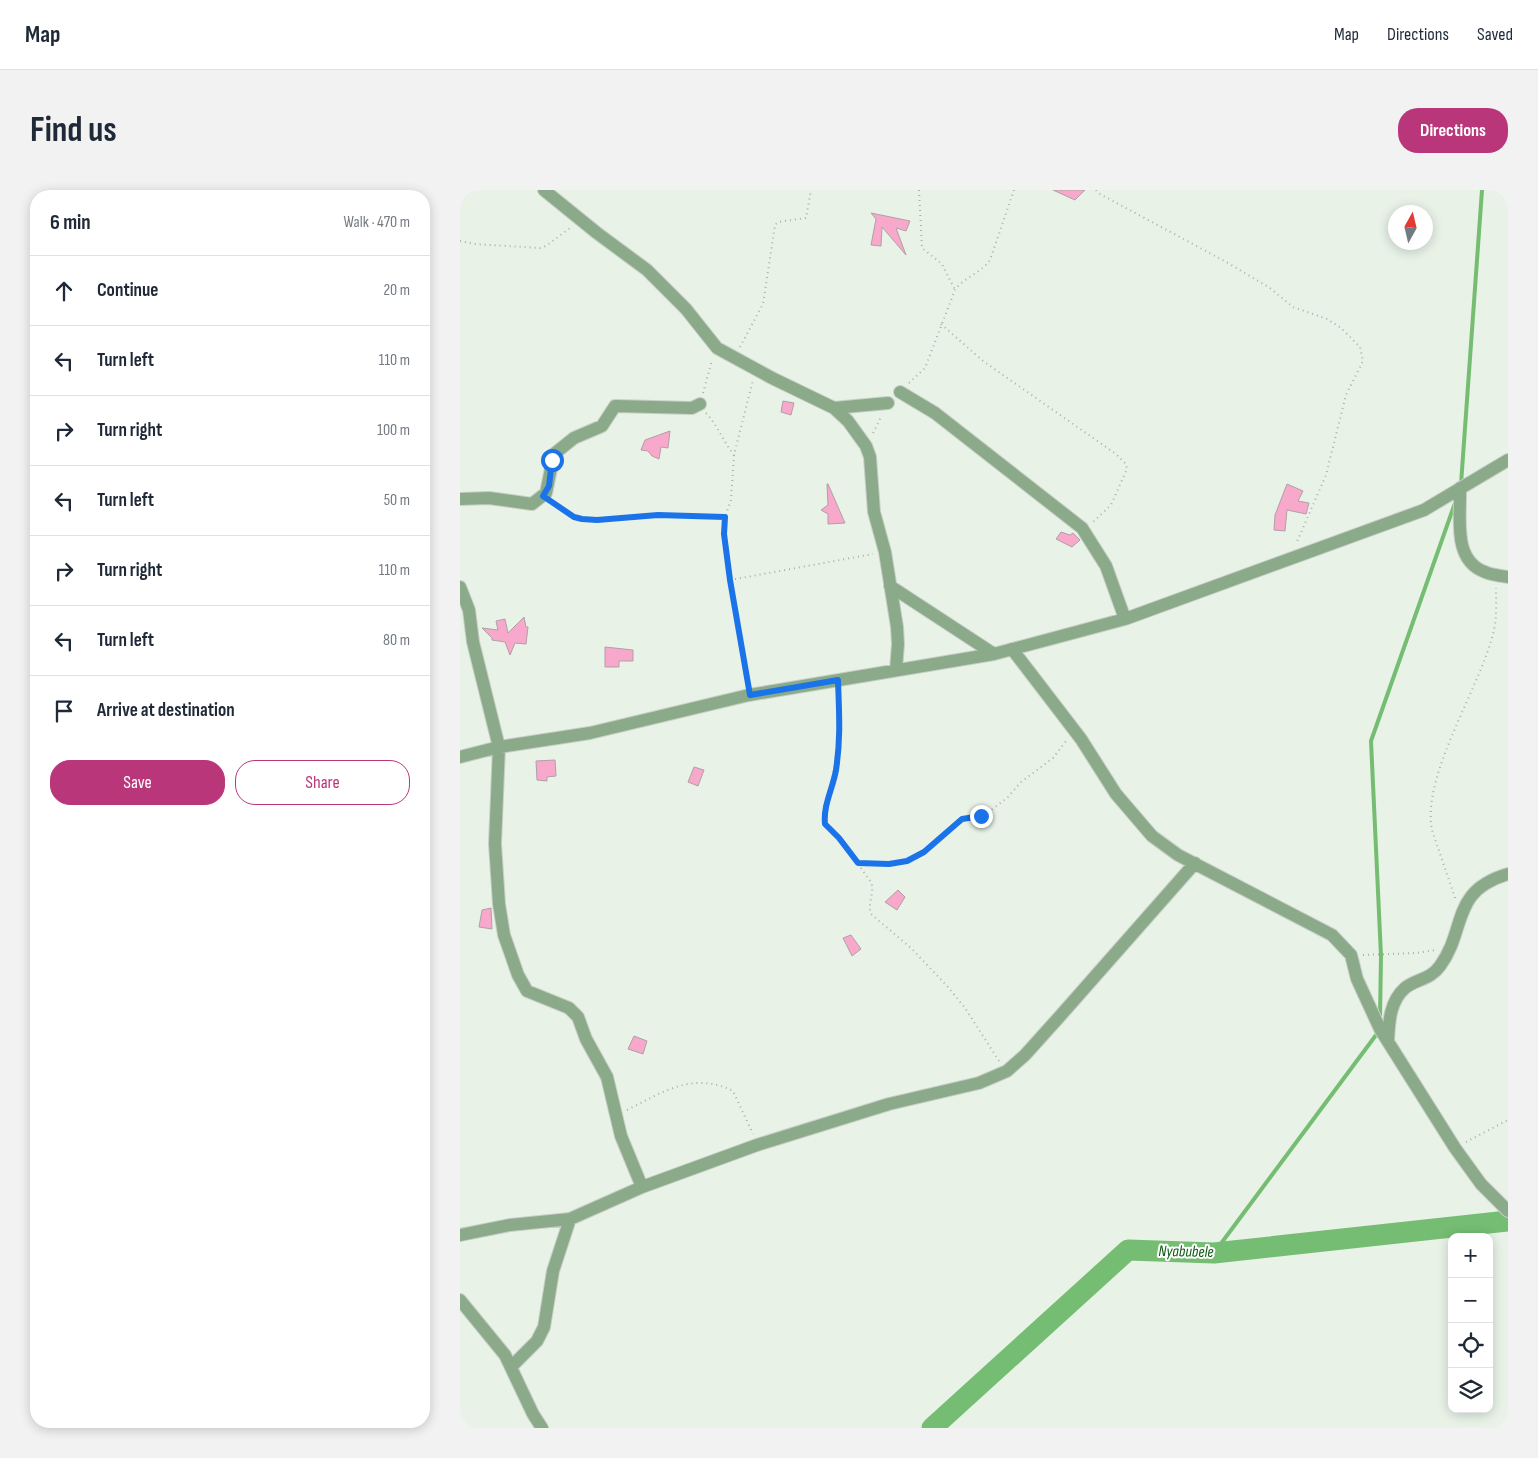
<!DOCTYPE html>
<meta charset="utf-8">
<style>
body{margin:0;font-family:"Sofia Sans Condensed",sans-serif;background:#f2f2f3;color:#1f2937}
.controls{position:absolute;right:15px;bottom:15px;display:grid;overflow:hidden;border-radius:10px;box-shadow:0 2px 12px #0003}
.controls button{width:45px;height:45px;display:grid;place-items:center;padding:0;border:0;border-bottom:1px solid #e0e1e3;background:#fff;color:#1f2937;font:25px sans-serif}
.compass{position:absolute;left:928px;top:15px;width:45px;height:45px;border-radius:50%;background:#fff;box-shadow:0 2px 12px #0003;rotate:8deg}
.stop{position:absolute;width:15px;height:15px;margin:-11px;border:4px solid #1a73e8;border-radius:50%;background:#fff}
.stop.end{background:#1a73e8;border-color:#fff;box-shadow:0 1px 5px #0008}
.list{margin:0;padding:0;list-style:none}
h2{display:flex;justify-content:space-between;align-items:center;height:65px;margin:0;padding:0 20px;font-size:21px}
h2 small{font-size:16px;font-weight:400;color:#747a83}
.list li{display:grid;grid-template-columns:32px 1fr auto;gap:15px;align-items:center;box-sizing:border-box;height:70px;padding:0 20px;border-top:1px solid #e0e1e3}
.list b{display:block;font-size:19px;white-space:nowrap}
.list em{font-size:16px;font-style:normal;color:#747a83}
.actions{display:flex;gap:10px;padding:15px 20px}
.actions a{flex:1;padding:11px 0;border:1px solid #ba367b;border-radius:20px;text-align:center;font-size:18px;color:#ba367b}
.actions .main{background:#ba367b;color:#fff}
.icon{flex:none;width:28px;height:28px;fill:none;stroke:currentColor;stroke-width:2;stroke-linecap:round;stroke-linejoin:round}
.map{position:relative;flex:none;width:1048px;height:1238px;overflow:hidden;border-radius:20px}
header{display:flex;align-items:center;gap:30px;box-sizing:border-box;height:70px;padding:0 25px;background:#fff;border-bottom:1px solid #e0e1e3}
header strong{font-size:24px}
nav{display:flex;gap:28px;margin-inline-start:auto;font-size:18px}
.intro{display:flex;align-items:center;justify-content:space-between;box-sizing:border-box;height:120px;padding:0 30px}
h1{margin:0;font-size:35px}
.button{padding:12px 22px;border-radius:20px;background:#ba367b;color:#fff;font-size:18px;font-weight:700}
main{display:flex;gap:30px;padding:0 30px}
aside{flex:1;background:#fff;border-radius:20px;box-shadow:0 2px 12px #0003}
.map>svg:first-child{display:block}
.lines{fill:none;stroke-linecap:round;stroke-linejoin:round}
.stream{stroke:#75bd72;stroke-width:4}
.river{stroke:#75bd72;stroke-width:21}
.building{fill:#f8a8ca;stroke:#aea1a6}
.minor-casing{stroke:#c7cfc6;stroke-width:14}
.path{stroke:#aab2a9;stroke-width:2;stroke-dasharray:1 4;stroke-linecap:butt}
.minor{stroke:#8baa89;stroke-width:12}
.route{stroke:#1a73e8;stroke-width:6}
.labels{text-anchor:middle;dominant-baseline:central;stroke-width:4;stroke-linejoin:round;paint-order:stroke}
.water-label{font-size:16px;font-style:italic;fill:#0e5a10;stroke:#fff}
</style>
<header>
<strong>Map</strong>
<nav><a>Map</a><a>Directions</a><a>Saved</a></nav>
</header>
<div class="intro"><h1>Find us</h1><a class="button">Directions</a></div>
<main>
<aside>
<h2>6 min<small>Walk · 470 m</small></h2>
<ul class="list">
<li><svg class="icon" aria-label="ahead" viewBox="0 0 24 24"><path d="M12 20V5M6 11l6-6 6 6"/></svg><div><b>Continue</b></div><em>20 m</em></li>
<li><svg class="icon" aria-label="left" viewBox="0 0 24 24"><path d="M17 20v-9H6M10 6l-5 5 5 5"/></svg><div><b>Turn left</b></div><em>110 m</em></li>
<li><svg class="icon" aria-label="right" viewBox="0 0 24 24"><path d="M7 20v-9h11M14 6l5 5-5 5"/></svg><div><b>Turn right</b></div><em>100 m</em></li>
<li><svg class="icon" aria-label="left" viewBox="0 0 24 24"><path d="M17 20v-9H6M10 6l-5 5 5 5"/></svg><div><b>Turn left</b></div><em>50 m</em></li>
<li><svg class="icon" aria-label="right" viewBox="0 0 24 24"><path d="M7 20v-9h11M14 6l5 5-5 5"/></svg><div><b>Turn right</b></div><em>110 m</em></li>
<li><svg class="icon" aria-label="left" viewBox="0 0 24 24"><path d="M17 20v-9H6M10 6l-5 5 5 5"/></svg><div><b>Turn left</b></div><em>80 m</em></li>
<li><svg class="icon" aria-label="arrive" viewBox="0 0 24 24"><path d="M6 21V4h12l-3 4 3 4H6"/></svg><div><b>Arrive at destination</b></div></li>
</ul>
<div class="actions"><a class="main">Save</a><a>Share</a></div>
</aside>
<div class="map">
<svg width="1048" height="1238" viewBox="0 0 1048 1238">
<rect width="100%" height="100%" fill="#e8f2e7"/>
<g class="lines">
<!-- stream -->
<path class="stream" d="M1001 294 1022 0
M920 829 921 766 911 551 995 313
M754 1063 919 841"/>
<!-- river -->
<path class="river" d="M472 1238 668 1060 754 1063 1048 1031"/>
</g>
<!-- building -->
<path class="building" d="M593 0H625L615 10Z
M411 23 450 31 446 41 436 38 446 65 422 37 421 56 411 55 416 29Z
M323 211 334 213 331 225 321 222Z
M210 241 208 258 201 257 199 269 192 266 188 261 181 260 185 250Z
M367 294H368L385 333 368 334V324L361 320 368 315Z
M827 294 843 301 838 311 849 313 846 324 827 320 825 341 814 340 815 325Z
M601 342 610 345 613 343 620 350 612 357 596 349Z
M64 427 66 437H68L66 454 55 453 50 465 45 452 32 450V448L22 438 38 440 36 431 45 429 48 443Z
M145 457 173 460V471H159V477H145Z
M95 570 96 586 87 587V591L77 590 76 571Z
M234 577 244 580 238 596 228 592Z
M438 700 445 707 437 720 425 712Z
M31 718 32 739 19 737 22 720Z
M391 745 401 759 392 766 383 748Z
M174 846 187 851 183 864 168 859Z"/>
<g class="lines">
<defs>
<path id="minor" d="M84 0 137 43 187 80 226 119 257 158 312 188 374 218 388 231 406 256 410 267 414 322 425 362 437 437 438 454 436 480
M440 202 475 223 622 338 646 376 665 429
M374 218 428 213
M1000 298C1001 327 992 370 1025 382 1032 385 1041 386 1048 387
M0 309 29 308 72 314 86 303 94 264 114 248 142 236 155 216 232 218 240 214
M430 396 534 464
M0 397 9 420 13 452 39 557 35 654 39 714 44 745 58 785 67 801 109 818 118 827 126 849 147 887 161 946 182 997
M552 459 621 549 656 604 692 646 718 665 872 745 891 765 897 789 920 839 995 958 1021 994 1048 1021
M0 567 39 557 130 543 289 505 534 464 665 429 964 320 1048 270
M928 852C929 834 929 812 945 798 956 789 970 790 980 776 1007 739 990 701 1048 684
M0 1045 50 1035 110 1029 182 997 297 955 429 914 519 893 547 881 565 865 601 825 735 673
M0 1110 45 1165 73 1224 82 1238
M51 1177 77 1151 84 1137 93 1081 110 1029"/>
</defs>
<!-- minor casing -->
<use href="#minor" class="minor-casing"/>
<!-- path -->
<path class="path" d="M459 0 462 58 482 74 495 100
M636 0 640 4 768 73 810 98 833 117 867 129 881 138 900 157 903 171 886 205 866 285 836 354
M0 51 14 54 80 58 86 56 110 38
M481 134 523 171 656 264 666 274 667 279 651 315 632 333
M280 157 303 114 315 35 318 32 346 28 351 0
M449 193 465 178 495 100C504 87 520 84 530 70L554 0
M243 203 252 170
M246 223C258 236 263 251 274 265
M413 243 422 225
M93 312 115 327 122 329 137 330 198 325 265 327
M270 390 413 364
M288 493 264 344 265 327 271 310 274 265 293 190
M378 502 381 536 365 633 379 648 411 692C415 703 407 714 411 724L452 759 488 797 505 818 539 871
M398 673H438L464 661 497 632 526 624 547 608 561 592 593 568 606 551
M995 708 972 640C961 585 1021 497 1034 440 1037 427 1036 412 1036 398
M903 765 956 763 976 760
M167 920C203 902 233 881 273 901L293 944
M1006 952 1048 930"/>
<!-- minor -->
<use href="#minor" class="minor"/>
</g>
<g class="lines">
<!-- route -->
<path class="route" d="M92 270 89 296 83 306 114 327 122 329 137 330 198 325 265 327 264 344 270 390 290 505 378 490C379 522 381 547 376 580 373 598 363 615 365 634L379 648 398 673 429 674 447 671 464 662 502 629 521 626"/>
</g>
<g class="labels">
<!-- water labels -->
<g class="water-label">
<text transform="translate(726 1062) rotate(1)">Nyabubele</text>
</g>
</g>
</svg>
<div class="controls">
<button>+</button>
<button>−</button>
<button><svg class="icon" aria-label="locate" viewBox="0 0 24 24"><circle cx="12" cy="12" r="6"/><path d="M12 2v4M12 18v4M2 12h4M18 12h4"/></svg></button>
<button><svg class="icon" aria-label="layers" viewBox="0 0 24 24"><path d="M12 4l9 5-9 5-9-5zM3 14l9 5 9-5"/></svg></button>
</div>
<svg class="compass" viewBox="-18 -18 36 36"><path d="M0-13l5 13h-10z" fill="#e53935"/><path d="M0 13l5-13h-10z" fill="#747a83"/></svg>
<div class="stop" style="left:92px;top:270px"></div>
<div class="stop end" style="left:521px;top:626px"></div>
</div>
</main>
